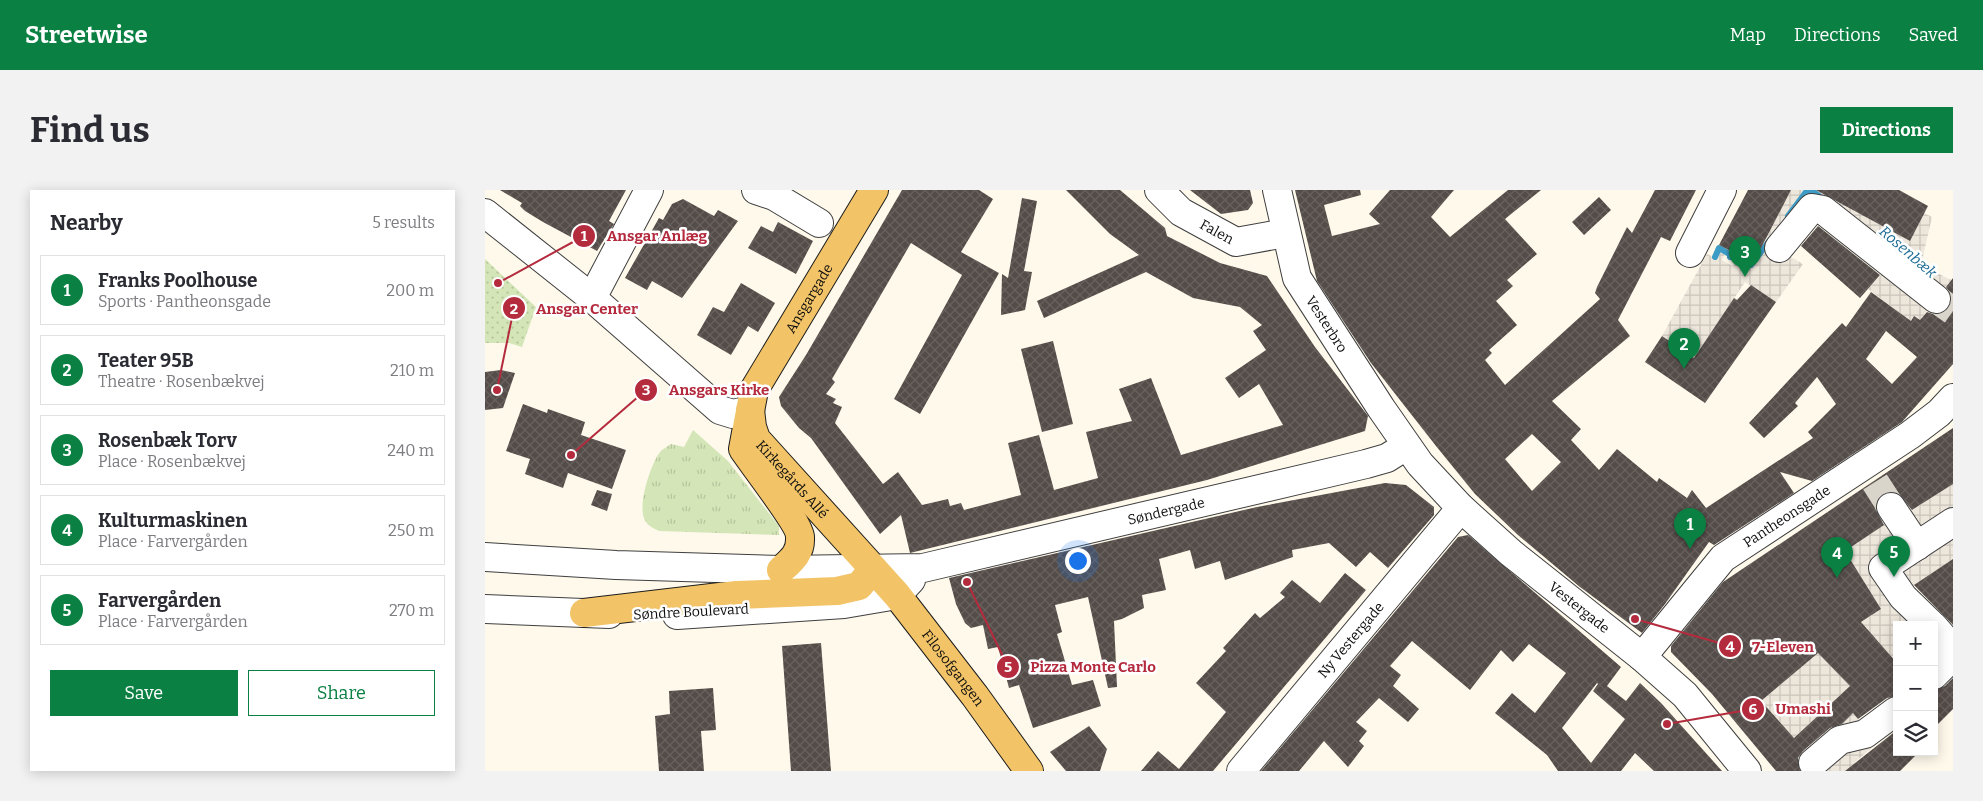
<!DOCTYPE html>
<meta charset="utf-8">
<style>
body{margin:0;font-family:Bitter,serif;background:#f2f2f3;color:#2b2b33}
.controls{position:absolute;right:15px;bottom:15px;display:grid;overflow:hidden;border-radius:0px;box-shadow:0 2px 12px #0003}
.controls button{width:45px;height:45px;display:grid;place-items:center;padding:0;border:0;border-bottom:1px solid #e1e1e2;background:#fff;color:#2b2b33;font:25px sans-serif}
.you{position:absolute;left:592px;top:370px;width:18px;height:18px;margin:-12px;border:4px solid #fff;border-radius:50%;background:#1a73e8;box-shadow:0 0 0 8px #1a73e833}
.badge{display:grid;place-items:center;width:32px;height:32px;border-radius:50%;background:#0b8043;color:#fff;font-size:16px;font-weight:700}
.pin{position:absolute;translate:-50% -41px;filter:drop-shadow(0 1px 2px #0008)}
.pin::after{content:'';position:absolute;top:26px;width:18px;height:15px;background:inherit;clip-path:polygon(0 0,100% 0,50% 100%)}
.list{margin:0;padding:0;list-style:none}
h2{display:flex;justify-content:space-between;align-items:center;height:65px;margin:0;padding:0 20px;font-size:21px}
h2 small{font-size:16px;font-weight:400;color:#7c7c81}
.list li{display:grid;grid-template-columns:32px 1fr auto;gap:15px;align-items:center;box-sizing:border-box;height:70px;margin:0 10px 10px;padding:0 10px;border:1px solid #e1e1e2;border-radius:0px}
.list b{display:block;font-size:19px;white-space:nowrap}
.list p{margin:0;font-size:16px;white-space:nowrap;color:#7c7c81}
.list em{font-size:16px;font-style:normal;color:#7c7c81}
.actions{display:flex;gap:10px;padding:15px 20px}
.actions a{flex:1;padding:11px 0;border:1px solid #0b8043;border-radius:0px;text-align:center;font-size:18px;color:#0b8043}
.actions .main{background:#0b8043;color:#fff}
.icon{flex:none;width:28px;height:28px;fill:none;stroke:currentColor;stroke-width:2;stroke-linecap:round;stroke-linejoin:round}
.map{position:relative;flex:none;width:1468px;height:581px;overflow:hidden;border-radius:0px}
header{display:flex;align-items:center;gap:30px;box-sizing:border-box;height:70px;padding:0 25px;background:#0b8043;color:#fff}
header strong{font-size:24px}
nav{display:flex;gap:28px;margin-inline-start:auto;font-size:18px}
.intro{display:flex;align-items:center;justify-content:space-between;box-sizing:border-box;height:120px;padding:0 30px}
h1{margin:0;font-size:35px}
.button{padding:12px 22px;border-radius:0px;background:#0b8043;color:#fff;font-size:18px;font-weight:700}
main{display:flex;gap:30px;padding:0 30px}
aside{flex:1;background:#fff;border-radius:0px;box-shadow:0 2px 12px #0003}
.map>svg:first-child{display:block}
.grass{fill:url(#grass-tufts)}
.park{fill:url(#park-dots)}
.plaza{fill:url(#plaza-grid)}
.lines{fill:none;stroke-linecap:round;stroke-linejoin:round}
.stream{stroke:#3d9cc6;stroke-width:6}
.building{fill:url(#building-cross-hatch);fill-rule:evenodd}
.minor-tunnel{stroke:#dad5ca;stroke-width:28;stroke-dasharray:28 14;stroke-linecap:butt}
.minor-casing{stroke:#3f3f3f;stroke-width:30}
.major-casing{stroke:#1d1d1d;stroke-width:30}
.minor{stroke:#fff;stroke-width:28}
.major{stroke:#f2c367;stroke-width:28}
.labels{text-anchor:middle;dominant-baseline:central;stroke-width:5;stroke-linejoin:round;paint-order:stroke}
.street-label{font-size:14px;fill:#0c0c0c;stroke:#fff}
.water-label{font-size:15px;font-style:italic;fill:#1c6c96;stroke:#fff}
.leader{fill:none;stroke:#b42b3e;stroke-width:2}
.callout-dot{fill:#b42b3e;stroke:#fff;stroke-width:2}
.mark-label{font-size:15px;text-anchor:middle;font-weight:bold;fill:#fff}
.callout-label{font-size:15px;text-anchor:middle;font-weight:bold;fill:#b42b3e;stroke:#fff;stroke-width:5;stroke-linejoin:round;paint-order:stroke}
</style>
<header>
<strong>Streetwise</strong>
<nav><a>Map</a><a>Directions</a><a>Saved</a></nav>
</header>
<div class="intro"><h1>Find us</h1><a class="button">Directions</a></div>
<main>
<aside>
<h2>Nearby<small>5 results</small></h2>
<ul class="list">
<li><span class="badge">1</span><div><b>Franks Poolhouse</b><p>Sports · Pantheonsgade</p></div><em>200 m</em></li>
<li><span class="badge">2</span><div><b>Teater 95B</b><p>Theatre · Rosenbækvej</p></div><em>210 m</em></li>
<li><span class="badge">3</span><div><b>Rosenbæk Torv</b><p>Place · Rosenbækvej</p></div><em>240 m</em></li>
<li><span class="badge">4</span><div><b>Kulturmaskinen</b><p>Place · Farvergården</p></div><em>250 m</em></li>
<li><span class="badge">5</span><div><b>Farvergården</b><p>Place · Farvergården</p></div><em>270 m</em></li>
</ul>
<div class="actions"><a class="main">Save</a><a>Share</a></div>
</aside>
<div class="map">
<svg width="1468" height="581" viewBox="0 0 1468 581">
<defs>
<pattern id="grass-tufts" width="24" height="20" patternUnits="userSpaceOnUse" patternTransform="scale(1.25)"><rect width="24" height="20" fill="#d4e6b7"/><path d="M3 7l-1-3M5 7V3M7 7l1-3M15 17l-1-3M17 17v-4M19 17l1-3" fill="none" stroke="#b5c49c"/></pattern>
<pattern id="park-dots" width="8" height="8" patternUnits="userSpaceOnUse" patternTransform="scale(1.25)"><rect width="8" height="8" fill="#d4e6b7"/><path d="M2 2h.1M6 6h.1" fill="none" stroke="#b5c49c" stroke-width="1.8" stroke-linecap="round"/></pattern>
<pattern id="plaza-grid" width="8" height="8" patternUnits="userSpaceOnUse" patternTransform="scale(1.25)"><rect width="8" height="8" fill="#ede6db"/><path d="M0 4h8M4 0v8" fill="none" stroke="#cac4bb"/></pattern>
<pattern id="building-cross-hatch" width="8" height="8" patternUnits="userSpaceOnUse" patternTransform="scale(1.25)"><rect width="8" height="8" fill="#544c48"/><path d="M0 0l8 8M0 8l8-8" fill="none" stroke="#68615e"/></pattern>
</defs>
<rect width="100%" height="100%" fill="#fef9eb"/>
<!-- grass -->
<path class="grass" d="M208 240 243 271 294 336V345L174 341C168 338 161 335 159 328 153 314 166 272 176 261 179 258 183 256 186 254L199 257Z"/>
<!-- park -->
<path class="park" d="M0 69 51 117 37 157 24 153H0Z"/>
<!-- plaza -->
<path class="plaza" d="M1306 0H1335L1425 51 1439 23 1447 27 1436 75 1466 90 1435 130 1429 126 1426 131 1383 99 1397 84 1331 27 1301 64 1318 74 1291 112 1260 92 1216 158 1214 171 1177 146 1222 64 1230 68 1234 61 1240 64 1237 70 1248 76 1252 70 1267 77 1286 51 1281 48Z
M1468 294V369L1423 399 1465 448 1468 445V473L1449 491V479L1459 470 1454 463 1462 456 1449 442V435H1412L1410 471 1376 433 1396 419 1360 361 1407 329 1401 320 1412 313 1420 325Z
M1345 442 1335 464 1365 496 1309 548 1276 511 1312 481Z
M1368 523 1380 537 1412 536 1369 573 1373 577 1368 581H1335L1321 564Z"/>
<g class="lines">
<!-- stream -->
<path class="stream" d="M1303 26 1321 2 1326 0 1338 9
M1230 67 1234 58 1246 65
M1245 67 1246 65 1266 75 1285 50"/>
</g>
<!-- building -->
<path class="building" d="M15 0H141L124 31 129 34 112 61 58 32 40 21 35 16 37 13Z
M417 0H494L508 9 476 62 514 83 435 224 409 209 477 85 426 53 347 189 350 192 341 204 351 209 348 213 357 217 350 233 398 294 413 282 437 315 463 309 465 316 476 313 479 320 536 305 523 253 554 245 569 300 613 288 601 242 647 231 634 199 666 188 696 265 798 235 774 194 754 208 740 188 781 160 768 141 777 135 755 117 708 108 661 82 559 128 552 111 654 65 625 44 581 0H635L680 38 682 46 735 73 782 86 830 157 883 226 880 241 722 290 425 363 416 325 395 344 326 248 314 238 296 216 294 207 321 165Z
M705 0H765L768 13 763 20 736 24Z
M810 0H875L876 5 839 15 847 46 895 34 884 24 905 0H969L946 27 965 47 1023 0H1056L1020 29 1052 64 1022 90 1028 96 1011 111 1032 135 1004 160 1007 163 1000 170 1020 195 1115 109 1110 103 1112 97 1142 37 1147 43 1170 0H1211L1185 51 1176 47 1133 130 1145 146 1067 211 1096 239 1086 250 1114 280 1132 259 1172 292 1174 288 1202 308 1207 300 1221 318 1328 248 1323 242 1351 214 1332 187 1310 213 1313 216 1279 248 1264 233 1357 133 1361 137 1386 102 1426 131 1429 126 1435 130 1442 122 1448 124H1456L1464 118 1466 112V104L1461 97 1468 88V174L1417 232 1327 291 1295 282 1309 303 1229 355 1224 352 1180 414 1157 443 1095 397 1033 345 990 304 951 256 886 173 832 91ZM1401 141 1432 167 1407 194 1381 169ZM1047 244 1076 272 1047 301 1020 269Z
M1263 0H1306L1276 58 1272 56 1265 71 1234 55Z
M1331 0H1414L1443 16 1425 51Z
M1114 7 1126 20 1099 45 1087 32Z
M537 8 552 11 539 81 547 82 540 120 516 125 517 84 523 88Z
M198 9 229 26 233 20 253 31 197 108 167 91 162 100 140 88 174 28 178 30 187 14Z
M293 32 328 51 311 84 263 58 276 36 288 42Z
M1333 36 1395 85 1375 108 1316 56Z
M256 93 290 113 273 142 263 136 246 165 212 145 228 117 239 122Z
M1266 95 1291 112 1220 213 1160 172 1177 146 1209 168 1249 108 1252 110Z
M568 151 588 234 557 242 536 159Z
M16 180 30 183 18 218 0 220V182Z
M38 214 62 223 63 219 100 232 96 245 141 260 127 299 83 283 78 298 40 284 45 269 21 261Z
M1468 238V294L1427 320 1413 303 1405 301 1398 304 1392 310 1390 318 1399 335 1360 361 1396 419 1376 432 1412 473V506L1402 508 1373 529 1368 523 1357 534 1345 538 1318 561 1313 568 1315 581H1291L1227 504 1186 462V456L1238 392ZM1333 463 1365 496 1309 548 1276 511Z
M900 293 921 295 949 317V325L903 378 885 362 871 377 844 353 807 360 808 367 740 390 735 371 710 379 705 360 674 369 681 400 657 405 659 418 637 429 629 431 632 497 623 498 603 407 570 415 577 442 572 444 587 495 608 490 616 516 548 538 534 495 524 498 513 457 503 459 498 435 486 438 480 433 471 414 464 388 772 317Z
M112 300 127 304 122 321 106 315Z
M983 345 1136 477 1122 496 1141 511 1155 493 1176 513 1237 581H1169L1150 563 1136 581H1073L1062 565 1010 523 1027 503 1050 523 1081 483 1044 454 1028 472 1016 460 985 500 927 451 905 476 916 485 908 496 934 519 923 532 894 508 871 532 882 541 874 551 879 556 863 577 839 551 814 581H776L973 347ZM1112 493 1113 494 1108 501 1140 529 1106 573 1077 538Z
M1468 369V435L1429 395Z
M860 383 881 400 728 581H656L673 561 694 579 741 522 711 493 741 461 738 458 770 423 775 428 800 407 795 403 807 390 835 413Z
M336 453 346 581H306L297 456Z
M1468 488V519L1449 538V500L1460 496Z
M228 498 231 540 216 541 219 581H174L170 526 185 524 184 501Z
M604 536 622 559 615 581H581L565 562Z
M1412 540V562H1434L1415 581H1360Z"/>
<g class="lines">
<!-- minor-tunnel -->
<path class="minor-tunnel" d="M1451 109 1468 121
M1390 292 1406 317"/>
<defs>
<g id="minor">
<path d="M271 0 289 6 334 33"/>
<path id="s1" d="M674 0 696 22 751 52 800 43"/>
<path id="s2" d="M792 0 812 88 896 218 935 274 976 318 1026 363 1157 467 1200 505 1262 581"/>
<path d="M0 23 107 108 235 220 248 224 265 220"/>
<path d="M1294 58 1327 18 1338 20 1451 109"/>
<path d="M1205 63 1237 0"/>
<path d="M107 108 164 0"/>
<path d="M1406 317 1432 356"/>
<path id="s3" d="M0 367 131 375 296 380 438 378 881 274 902 268 921 256"/>
<path d="M0 419 124 424"/>
<path d="M192 425 359 414 412 405 426 390"/>
<path d="M1447 435 1418 407 1398 378 1468 332"/>
<path d="M1449 437 1468 459"/>
<path id="s4" d="M1157 467 1238 368 1425 245 1454 223 1468 208"/>
<path d="M1449 485 1468 466"/>
<path d="M1328 573 1355 550 1380 544 1411 521"/>
<path id="s5" d="M756 581 976 318"/>
</g>
<g id="major">
<path id="s6" d="M265 220 267 237 271 249 412 405 490 506 544 581"/>
<path id="s7" d="M296 380C307 370 316 363 315 347 315 334 268 274 258 259L269 200 389 0"/>
<path d="M99 423 252 405 352 401 374 396 388 379"/>
</g>
</defs>
<!-- minor casing -->
<use href="#minor" class="minor-casing"/>
<!-- major casing -->
<use href="#major" class="major-casing"/>
<!-- minor -->
<use href="#minor" class="minor"/>
<!-- major -->
<use href="#major" class="major"/>
</g>
<g class="labels">
<!-- street labels -->
<g class="street-label">
<text stroke="none"><textPath href="#s1" startOffset="72">Falen</textPath></text>
<text stroke="none"><textPath href="#s7" startOffset="312">Ansgargade</textPath></text>
<text stroke="none"><textPath href="#s2" startOffset="145">Vesterbro</textPath></text>
<text stroke="none"><textPath href="#s6" startOffset="84">Kirkegårds Allé</textPath></text>
<text stroke="none"><textPath href="#s3" startOffset="688">Søndergade</textPath></text>
<text stroke="none"><textPath href="#s4" startOffset="204">Pantheonsgade</textPath></text>
<text stroke="none"><textPath href="#s2" startOffset="528">Vestergade</textPath></text>
<text transform="translate(206 422) rotate(-3)">Søndre Boulevard</text>
<text stroke="none"><textPath href="#s5" startOffset="171">Ny Vestergade</textPath></text>
<text stroke="none"><textPath href="#s6" startOffset="332">Filosofgangen</textPath></text>
</g>
<!-- water labels -->
<g class="water-label">
<text transform="translate(1423 62) rotate(41)">Rosenbæk</text>
</g>
</g>
<!-- callouts -->
<path class="leader" d="M13 93L99 46M12 200L29 118M86 265L161 200M1150 429L1245 456M482 392L523 477M1182 534L1268 519"/>
<g class="callout-dot">
<circle cx="13" cy="93" r="5"/>
<circle cx="12" cy="200" r="5"/>
<circle cx="86" cy="265" r="5"/>
<circle cx="1150" cy="429" r="5"/>
<circle cx="482" cy="392" r="5"/>
<circle cx="1182" cy="534" r="5"/>
<circle cx="99" cy="46" r="12"/>
<circle cx="29" cy="118" r="12"/>
<circle cx="161" cy="200" r="12"/>
<circle cx="1245" cy="456" r="12"/>
<circle cx="523" cy="477" r="12"/>
<circle cx="1268" cy="519" r="12"/>
</g>
<g class="mark-label">
<text x="99" y="51">1</text>
<text x="29" y="124">2</text>
<text x="161" y="205">3</text>
<text x="1245" y="462">4</text>
<text x="523" y="482">5</text>
<text x="1268" y="524">6</text>
</g>
<g class="callout-label">
<text x="172" y="51">Ansgar Anlæg</text>
<text x="102" y="124">Ansgar Center</text>
<text x="234" y="205">Ansgars Kirke</text>
<text x="1298" y="462">7-Eleven</text>
<text x="608" y="482">Pizza Monte Carlo</text>
<text x="1318" y="524">Umashi</text>
</g>
</svg>
<div class="controls">
<button>+</button>
<button>−</button>
<button><svg class="icon" aria-label="layers" viewBox="0 0 24 24"><path d="M12 4l9 5-9 5-9-5zM3 14l9 5 9-5"/></svg></button>
</div>
<div class="you"></div>
<div class="pin badge" style="left:1205px;top:359px">1</div>
<div class="pin badge" style="left:1199px;top:179px">2</div>
<div class="pin badge" style="left:1260px;top:87px">3</div>
<div class="pin badge" style="left:1352px;top:388px">4</div>
<div class="pin badge" style="left:1409px;top:387px">5</div>
</div>
</main>
